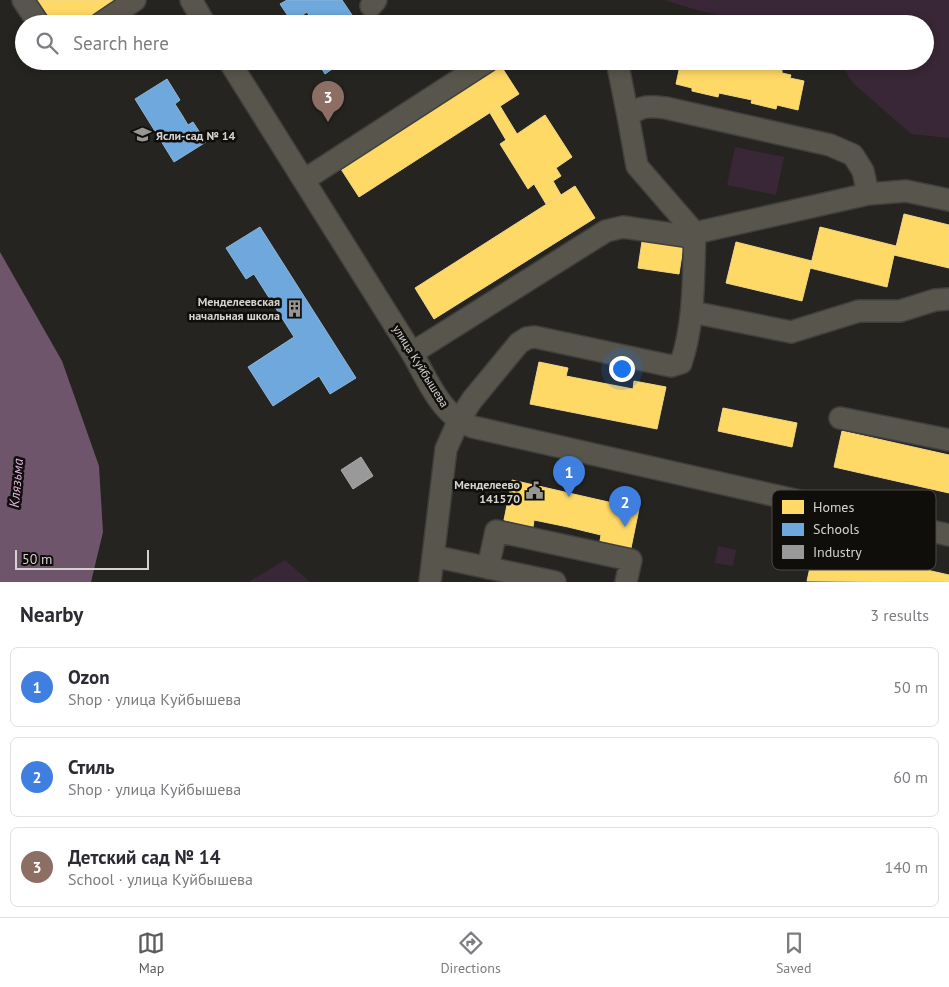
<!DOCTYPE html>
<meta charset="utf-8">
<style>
body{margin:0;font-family:"PT Sans",sans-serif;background:#f2f2f3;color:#2b2b33}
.scale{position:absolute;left:15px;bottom:12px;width:134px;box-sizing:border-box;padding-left:5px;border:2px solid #d4d3d0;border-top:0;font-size:14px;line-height:18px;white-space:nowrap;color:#d4d3d0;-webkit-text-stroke:4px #0f0e0b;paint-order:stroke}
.you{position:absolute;left:621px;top:368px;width:18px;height:18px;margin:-12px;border:4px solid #fff;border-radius:50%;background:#1a73e8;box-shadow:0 0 0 8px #1a73e833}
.badge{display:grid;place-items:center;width:32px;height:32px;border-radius:50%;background:#5c5b5e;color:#fff;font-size:16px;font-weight:700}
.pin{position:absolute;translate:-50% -41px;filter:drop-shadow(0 1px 2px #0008)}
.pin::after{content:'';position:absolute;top:26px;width:18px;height:15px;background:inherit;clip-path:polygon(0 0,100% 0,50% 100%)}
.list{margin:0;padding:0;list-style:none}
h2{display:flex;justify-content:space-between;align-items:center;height:65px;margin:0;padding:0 20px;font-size:21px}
h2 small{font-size:16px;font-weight:400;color:#7c7c81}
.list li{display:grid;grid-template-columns:32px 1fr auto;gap:15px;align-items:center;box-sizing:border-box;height:80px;margin:0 10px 10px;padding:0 10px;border:1px solid #e1e1e2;border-radius:8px}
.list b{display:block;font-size:19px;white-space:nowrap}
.list p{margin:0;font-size:16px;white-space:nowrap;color:#7c7c81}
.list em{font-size:16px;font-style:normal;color:#7c7c81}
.icon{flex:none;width:28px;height:28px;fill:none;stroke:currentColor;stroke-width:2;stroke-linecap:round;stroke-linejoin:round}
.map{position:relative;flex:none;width:949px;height:582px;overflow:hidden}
.search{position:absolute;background:#fff;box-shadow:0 2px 8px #0003;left:15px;right:15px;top:15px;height:55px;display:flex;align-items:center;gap:12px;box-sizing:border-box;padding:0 18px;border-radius:28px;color:#7c7c81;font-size:19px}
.sheet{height:335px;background:#fff}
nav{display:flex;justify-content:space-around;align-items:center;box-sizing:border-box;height:70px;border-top:1px solid #e1e1e2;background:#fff;font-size:14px;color:#7c7c81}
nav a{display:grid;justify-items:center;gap:2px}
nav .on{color:#5c5b5e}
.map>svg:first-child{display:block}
.green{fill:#392636}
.water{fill:#6e556c}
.homes{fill:#ffd966;stroke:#f2d786}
.schools{fill:#6fa8dc;stroke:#8db5d8}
.industry{fill:#999;stroke:#abaaaa}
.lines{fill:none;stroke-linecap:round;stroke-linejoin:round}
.minor-casing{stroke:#403f3d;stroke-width:24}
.minor{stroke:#58564c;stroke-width:21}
.labels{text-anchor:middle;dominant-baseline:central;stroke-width:5;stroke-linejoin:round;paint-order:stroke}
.poi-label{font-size:12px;font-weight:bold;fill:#d4d3d0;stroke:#0f0e0b;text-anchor:end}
.street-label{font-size:12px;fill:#d4d3d0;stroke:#0f0e0b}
.water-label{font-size:14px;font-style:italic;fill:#e3b2df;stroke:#0f0e0b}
.key{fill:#0f0e0b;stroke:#4a4946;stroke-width:1}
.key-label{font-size:14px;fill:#d4d3d0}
</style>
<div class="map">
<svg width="949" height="582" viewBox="0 0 949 582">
<rect width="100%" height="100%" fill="#252420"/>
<!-- green -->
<path class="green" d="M664 0H949V138L911 134 854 84 838 61H925V24H761L700 11Z
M735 147 784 157 776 195 727 185Z
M718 546 736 550 733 566 715 563Z
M285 560 310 582H248Z"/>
<!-- water -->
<path class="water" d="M0 252 62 361 99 466 103 532 91 582H0Z"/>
<!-- homes -->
<path class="homes" d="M37 0H118L81 24H52Z
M681 61H731L730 65 754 70V67L763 69 764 66 782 70V73L791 75 790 78 804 81 798 110 777 105 776 109 751 103 752 100 719 93 718 97 692 91V88L676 84Z
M499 63 519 94 359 197 339 166Z
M500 106 517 134 545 115 572 157 556 168 561 176 553 181 561 195 546 204 534 184 528 189 500 144 506 140 490 113Z
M575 186 595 218 434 319 415 288Z
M904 214 949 225V268L894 255Z
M820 227 896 246 887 287 810 268Z
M643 235 684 241 679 274 638 268Z
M736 242 812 261 802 301 726 283Z
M539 362 568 368 566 376 633 389 634 381 666 387 657 429 530 404Z
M723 408 797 423 792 447 718 431Z
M842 431 949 455V493L834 467Z
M512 480 639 509 631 548 600 541 601 535 568 527 534 520 533 527 504 520Z
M815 545 949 575V582L807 581Z"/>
<!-- schools -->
<path class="schools" d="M287 0H342L358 24H314L307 12 292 22 280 4Z
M317 61H344L325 74Z
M167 79 180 100 175 104 182 115 188 125 193 122 206 142 174 162 135 99Z
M260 227 356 378 330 394 319 376 273 406 248 367 294 337 254 274 246 279 226 248Z"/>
<!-- industry -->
<path class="industry" d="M361 457 373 476 353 489 341 470Z"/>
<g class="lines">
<defs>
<path id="minor" d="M23 0 39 24
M191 0 205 24
M371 6 376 0
M100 24 135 0
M229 61 412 353C425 375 437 405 459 420 463 423 468 425 473 427L949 535
M617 61 628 116
M304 180 488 61
M692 312 791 332 859 311H900L935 300 949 299
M412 353 606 231 623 227 685 236 695 233 637 166 628 116C642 105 649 106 666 108L830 145 853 155 863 171 868 194
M840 418 949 440
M433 556 555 582
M488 568 496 531 631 560 626 582
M430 582 446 449 459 420 472 400 519 343 527 338 535 337 671 366 681 363C695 322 693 276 695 233L868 194 906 191 949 200"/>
</defs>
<!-- minor casing -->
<use href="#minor" class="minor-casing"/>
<!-- minor -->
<use href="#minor" class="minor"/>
</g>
<!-- icons -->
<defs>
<symbol id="school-bare" viewBox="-9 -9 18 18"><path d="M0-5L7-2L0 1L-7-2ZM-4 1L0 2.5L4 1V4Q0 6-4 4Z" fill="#979692" stroke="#0f0e0b" stroke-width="2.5" paint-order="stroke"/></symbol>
<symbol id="building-bare" viewBox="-9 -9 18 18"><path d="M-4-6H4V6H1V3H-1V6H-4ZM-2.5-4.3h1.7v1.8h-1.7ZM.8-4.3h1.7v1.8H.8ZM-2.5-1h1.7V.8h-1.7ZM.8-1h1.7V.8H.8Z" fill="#979692" stroke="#0f0e0b" stroke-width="2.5" paint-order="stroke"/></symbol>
<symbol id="civic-bare" viewBox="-9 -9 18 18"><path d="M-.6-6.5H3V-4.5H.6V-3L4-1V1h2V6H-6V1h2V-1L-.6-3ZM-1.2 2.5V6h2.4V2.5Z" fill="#979692" stroke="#0f0e0b" stroke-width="2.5" paint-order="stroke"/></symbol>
</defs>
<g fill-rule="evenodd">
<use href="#school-bare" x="130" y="122" width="25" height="25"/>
<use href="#building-bare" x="282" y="296" width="25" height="25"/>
<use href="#civic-bare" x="522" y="478" width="25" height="25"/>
</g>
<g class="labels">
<!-- poi labels -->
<g class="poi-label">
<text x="156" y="135" text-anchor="start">Ясли-сад № 14</text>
<text x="280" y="301">Менделеевская<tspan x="280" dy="14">начальная школа</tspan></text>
<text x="520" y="484">Менделеево<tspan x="520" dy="14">141570</tspan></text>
</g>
<!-- street labels -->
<g class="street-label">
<text transform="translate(421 366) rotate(58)">улица Куйбышева</text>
</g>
<!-- water labels -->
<g class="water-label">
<text transform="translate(16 483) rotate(-85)">Клязьма</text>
</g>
</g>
<!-- legend -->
<rect x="772" y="490" width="164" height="80" rx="8" class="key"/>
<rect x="782" y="500" width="22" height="14" fill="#ffd966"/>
<rect x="782" y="523" width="22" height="13" fill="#6fa8dc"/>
<rect x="782" y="545" width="22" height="14" fill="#999"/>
<g class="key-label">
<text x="813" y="512">Homes</text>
<text x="813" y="534">Schools</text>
<text x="813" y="557">Industry</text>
</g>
</svg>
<div class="scale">50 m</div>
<div class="you"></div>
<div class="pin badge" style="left:569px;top:497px;background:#3f7fe0">1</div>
<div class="pin badge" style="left:625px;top:527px;background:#3f7fe0">2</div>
<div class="pin badge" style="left:328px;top:122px;background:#8d6e63">3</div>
<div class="search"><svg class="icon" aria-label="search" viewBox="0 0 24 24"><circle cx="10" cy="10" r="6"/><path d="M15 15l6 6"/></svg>Search here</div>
</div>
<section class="sheet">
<h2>Nearby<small>3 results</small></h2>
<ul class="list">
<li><span class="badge" style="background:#3f7fe0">1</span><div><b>Ozon</b><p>Shop · улица Куйбышева</p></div><em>50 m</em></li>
<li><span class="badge" style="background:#3f7fe0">2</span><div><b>Стиль</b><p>Shop · улица Куйбышева</p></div><em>60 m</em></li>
<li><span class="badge" style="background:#8d6e63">3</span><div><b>Детский сад № 14</b><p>School · улица Куйбышева</p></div><em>140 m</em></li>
</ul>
</section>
<nav>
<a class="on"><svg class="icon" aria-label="map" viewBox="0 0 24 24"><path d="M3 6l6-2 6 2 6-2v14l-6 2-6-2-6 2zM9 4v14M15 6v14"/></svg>Map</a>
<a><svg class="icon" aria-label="directions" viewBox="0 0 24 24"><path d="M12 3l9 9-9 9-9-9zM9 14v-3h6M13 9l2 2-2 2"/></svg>Directions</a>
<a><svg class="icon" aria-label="saved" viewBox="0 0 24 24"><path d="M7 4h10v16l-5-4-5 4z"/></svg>Saved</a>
</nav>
